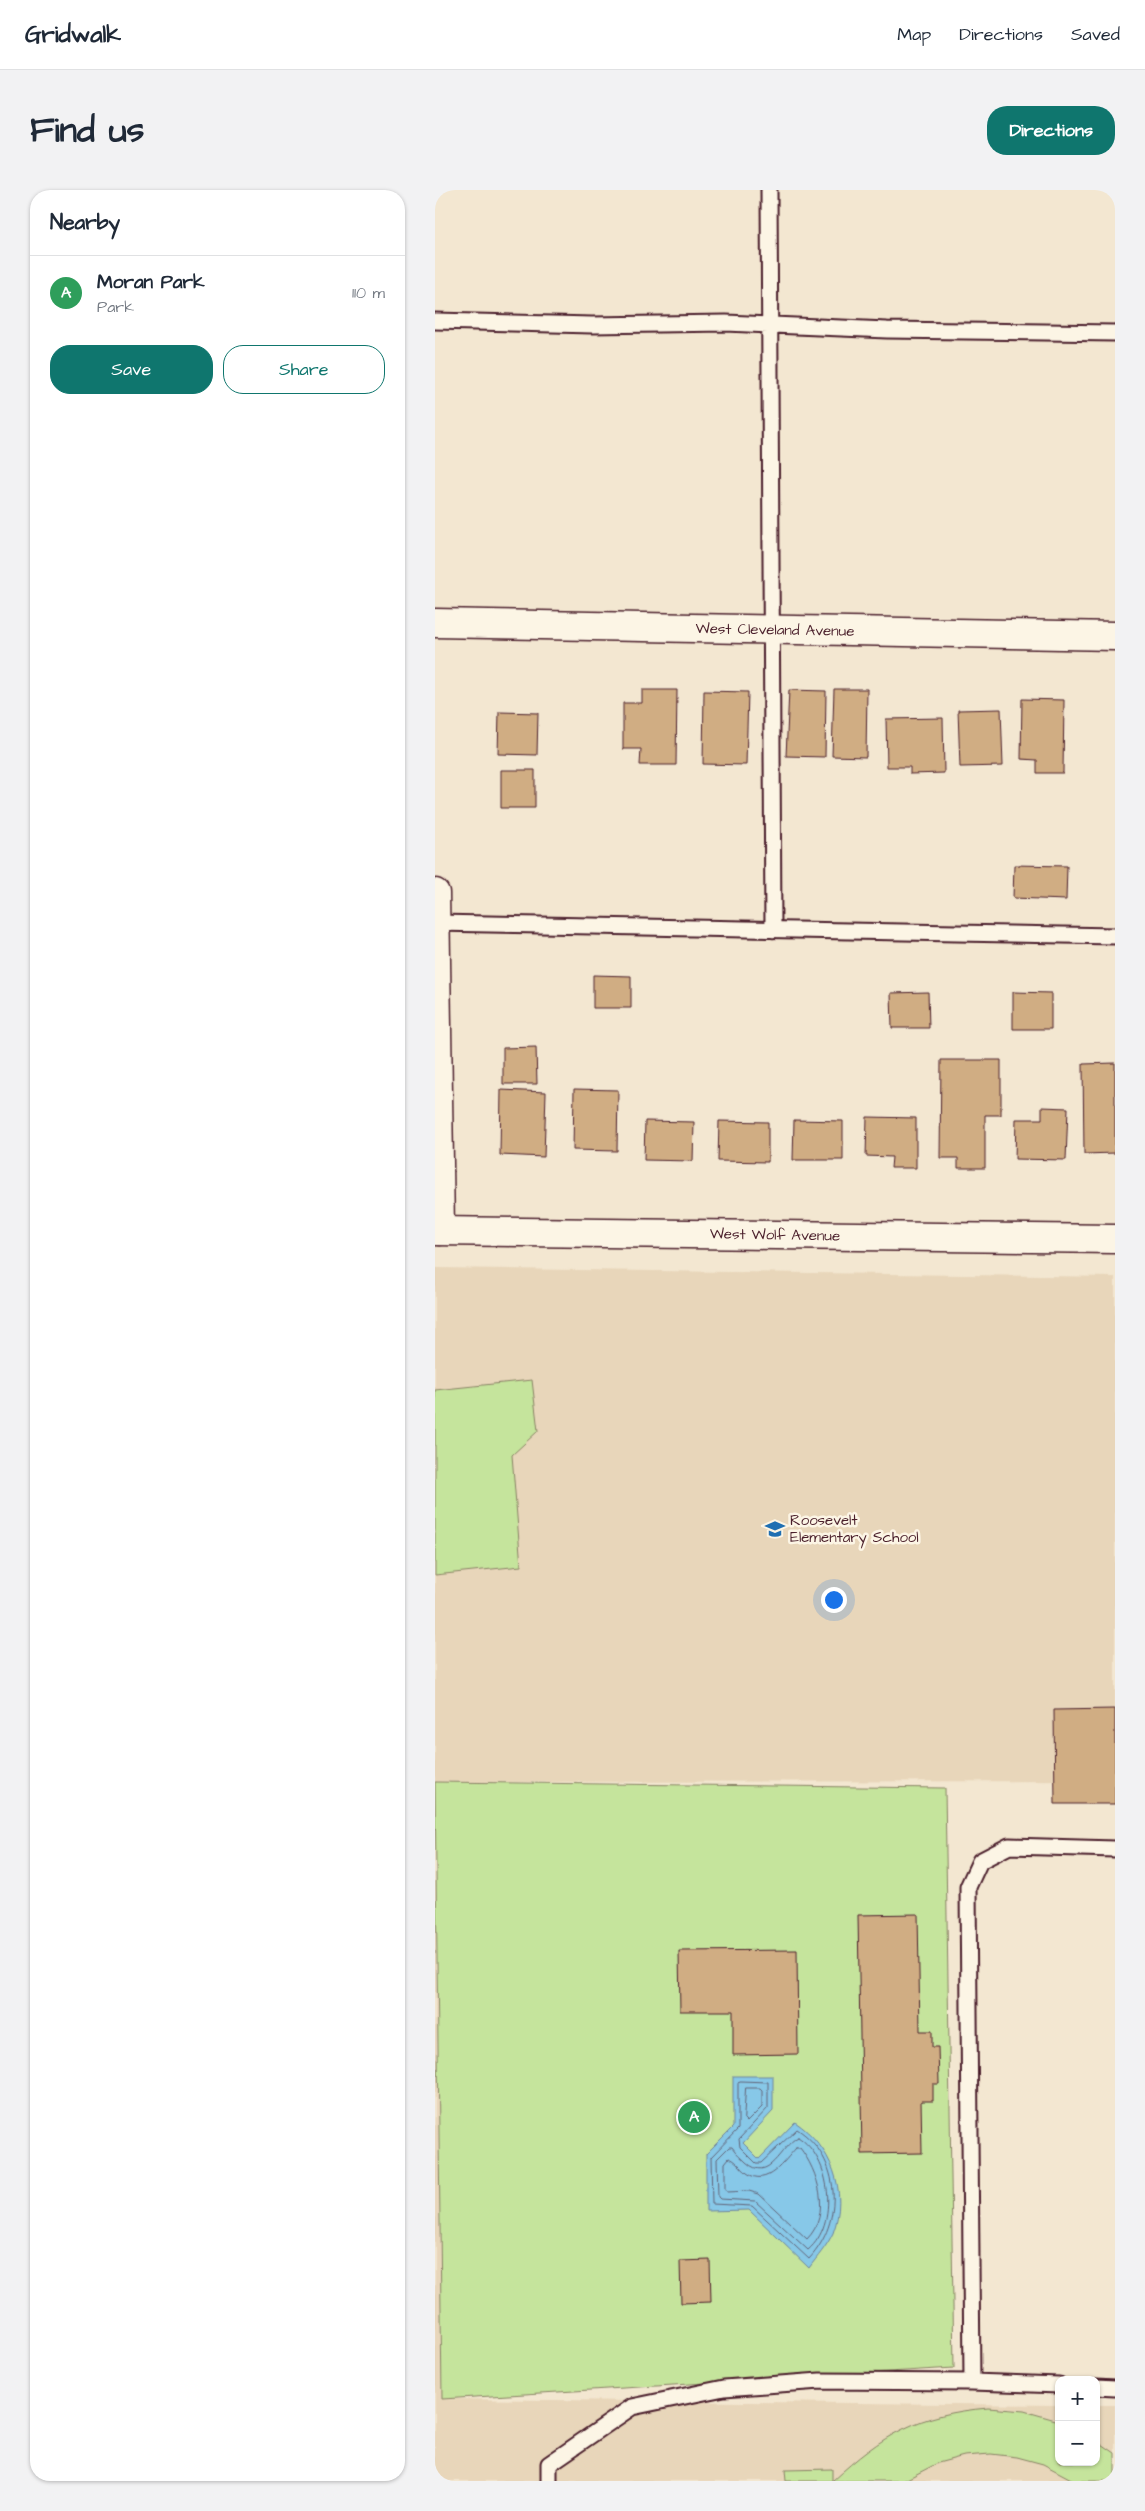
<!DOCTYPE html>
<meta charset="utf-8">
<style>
body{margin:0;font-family:"Architects Daughter",sans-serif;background:#f2f2f3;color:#1f2937}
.controls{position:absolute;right:15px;bottom:15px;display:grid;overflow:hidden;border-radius:10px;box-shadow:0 1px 4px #0004}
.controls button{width:45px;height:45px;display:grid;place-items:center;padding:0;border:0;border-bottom:1px solid #e0e1e3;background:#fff;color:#1f2937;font:25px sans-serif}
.you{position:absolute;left:398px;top:1409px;width:18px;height:18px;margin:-12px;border:4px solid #fff;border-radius:50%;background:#1a73e8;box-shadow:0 0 0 8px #1a73e833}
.badge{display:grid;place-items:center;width:32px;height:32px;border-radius:50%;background:#0f766e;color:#fff;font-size:16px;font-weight:700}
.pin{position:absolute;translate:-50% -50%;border:2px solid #fff;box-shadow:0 1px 5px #0006}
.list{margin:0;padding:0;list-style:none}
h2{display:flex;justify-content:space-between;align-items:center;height:65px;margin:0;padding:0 20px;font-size:21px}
h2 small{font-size:16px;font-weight:400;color:#747a83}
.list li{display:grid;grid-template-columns:32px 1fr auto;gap:15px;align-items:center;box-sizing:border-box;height:75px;padding:0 20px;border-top:1px solid #e0e1e3}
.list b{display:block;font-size:19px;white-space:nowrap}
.list p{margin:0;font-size:16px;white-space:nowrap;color:#747a83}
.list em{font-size:16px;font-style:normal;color:#747a83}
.actions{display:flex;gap:10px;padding:15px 20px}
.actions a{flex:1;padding:11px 0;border:1px solid #0f766e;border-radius:20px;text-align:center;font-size:18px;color:#0f766e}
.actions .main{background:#0f766e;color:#fff}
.map{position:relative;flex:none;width:680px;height:2291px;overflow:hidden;border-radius:20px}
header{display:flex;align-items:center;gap:30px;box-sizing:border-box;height:70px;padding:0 25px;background:#fff;border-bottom:1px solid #e0e1e3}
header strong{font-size:24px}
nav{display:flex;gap:28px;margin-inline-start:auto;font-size:18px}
.intro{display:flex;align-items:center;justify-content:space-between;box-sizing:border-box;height:120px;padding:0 30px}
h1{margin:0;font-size:35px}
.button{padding:12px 22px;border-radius:20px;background:#0f766e;color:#fff;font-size:18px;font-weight:700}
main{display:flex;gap:30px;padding:0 30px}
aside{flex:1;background:#fff;border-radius:20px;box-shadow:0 1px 4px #0004}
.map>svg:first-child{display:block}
.built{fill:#e8d6ba}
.green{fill:#c5e49c;stroke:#888264}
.water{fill:#87c8e8;stroke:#6f849c}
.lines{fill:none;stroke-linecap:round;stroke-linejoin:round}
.shore{stroke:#626377;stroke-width:1}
.building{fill:#d0ad83;stroke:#4a1f2b}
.lane-casing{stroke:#4a1f2b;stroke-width:19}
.street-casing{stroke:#4a1f2b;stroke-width:31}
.secondary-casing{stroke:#4a1f2b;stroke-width:31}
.lane{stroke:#fcf5e5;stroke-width:15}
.street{stroke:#fcf5e5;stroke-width:28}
.secondary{stroke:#fcf5e5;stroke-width:28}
.labels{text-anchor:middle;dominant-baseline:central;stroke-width:5;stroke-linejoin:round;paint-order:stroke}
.street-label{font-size:15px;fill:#4a1f2b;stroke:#fcf5e5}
.poi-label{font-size:15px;fill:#4a1f2b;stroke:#fcf5e5;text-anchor:start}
</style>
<header>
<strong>Gridwalk</strong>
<nav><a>Map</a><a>Directions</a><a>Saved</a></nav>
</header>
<div class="intro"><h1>Find us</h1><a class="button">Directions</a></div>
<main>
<aside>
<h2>Nearby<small></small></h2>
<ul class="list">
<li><span class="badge" style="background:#2e9e5b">A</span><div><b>Moran Park</b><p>Park</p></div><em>110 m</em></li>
</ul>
<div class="actions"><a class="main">Save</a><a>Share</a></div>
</aside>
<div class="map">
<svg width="680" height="2291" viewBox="0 0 680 2291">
<rect width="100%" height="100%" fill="#f3e7d1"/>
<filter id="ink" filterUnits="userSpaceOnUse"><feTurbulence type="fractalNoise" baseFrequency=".02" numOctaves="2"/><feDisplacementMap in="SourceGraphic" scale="10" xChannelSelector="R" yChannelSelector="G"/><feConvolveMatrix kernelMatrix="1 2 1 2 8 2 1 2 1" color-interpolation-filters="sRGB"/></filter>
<g filter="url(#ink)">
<!-- built -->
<path class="built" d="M0 1078 680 1087V1591L0 1592Z
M0 1676 7 2209 624 2215V2272H661V2215H680V2291H0Z"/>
<!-- green -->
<path class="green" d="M97 1190 103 1241 77 1265 86 1376 0 1385V1200Z
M0 1592 510 1598 519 2178 7 2209Z
M553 2218 589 2221 624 2231V2272H661V2250L680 2263V2291H640L608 2274 582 2267 556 2264 529 2266 503 2273 468 2291H397C448 2244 483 2224 553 2218Z
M397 2279V2291H351L350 2280Z"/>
<!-- water -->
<path class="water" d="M298 1886H338V1921L308 1953 324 1969 360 1932C396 1956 414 2001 398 2043 392 2056 382 2067 374 2078L314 2020 271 2021V1964L298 1937Z"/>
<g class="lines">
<!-- shore -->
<path class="shore" d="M305 1891 333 1892V1918L304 1949 305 1957 321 1973H326L362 1939C407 1968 409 2032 374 2069L317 2016 277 2014 276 1967 303 1939V1894Z
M311 1898H325L327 1900V1917L312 1932 309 1929Z
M363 1947C397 1968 404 2034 373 2060L320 2011 285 2009 283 2007 282 1969 294 1957H297C301 1963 306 1967 311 1972 335 1994 344 1957 363 1947Z
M361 1958H365C383 1981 397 2024 372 2049L324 2004 314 2001 292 2002 290 1999V1973L294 1968C301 1970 306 1978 312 1983 332 1998 349 1971 361 1958Z"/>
</g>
<!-- building -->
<path class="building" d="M399 499H432L431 567 397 566Z
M207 500H242L241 575H205L206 559H188V513H207Z
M354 500 391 501 390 567 351 566Z
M269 501 313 502 311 575 268 574Z
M587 509 629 510 628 583H602V570L586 569Z
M566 519 568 576 525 577 523 520Z
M64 522 103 523 102 565 63 564Z
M508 528 509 583 475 584V577H452L451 529Z
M66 580H100V618H66Z
M579 675 632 676 631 710 578 708Z
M158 785 196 786V818H158Z
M493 802 494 838H457L456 803Z
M578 802 616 803V839H578Z
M101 857 102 894H68V858Z
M506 870H566V925H550V978H523V968H505Z
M680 873V963L649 964 648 874Z
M139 899 183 900 182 961 138 960Z
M66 900 111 902 109 967 65 965Z
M607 917 633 918 631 970 580 969 581 929H607Z
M432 927 481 928V978H456L457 967 431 966Z
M359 930 408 931V970H358Z
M210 931 259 932 258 971 209 970Z
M284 931 333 932V972L283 971Z
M680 1519V1614H620L619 1520Z
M483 1724 485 1841H497V1857H503L504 1894H498V1911H486L487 1963 427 1964 423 1725Z
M362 1760 363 1864 298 1865V1821H245L244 1761Z
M275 2070 276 2112 246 2113 245 2071Z"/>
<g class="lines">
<defs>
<path id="lane" d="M334 0 338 740
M0 131 157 135 291 133 452 140 680 143
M0 733 680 746
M537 2192 533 1697 545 1671 574 1656 680 1659
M661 2197 680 2198
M114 2291V2274L197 2217 289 2198 385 2191 537 2192 624 2195"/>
<path id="street" d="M0 433 680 446
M0 703 5 1041"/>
<path id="secondary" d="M0 1041 680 1049"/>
</defs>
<!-- lane casing -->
<use href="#lane" class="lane-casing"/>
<!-- street casing -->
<use href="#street" class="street-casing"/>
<!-- secondary casing -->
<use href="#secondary" class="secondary-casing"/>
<!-- lane -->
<use href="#lane" class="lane"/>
<!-- street -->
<use href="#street" class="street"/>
<!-- secondary -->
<use href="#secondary" class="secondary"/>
</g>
</g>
<!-- icons -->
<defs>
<symbol id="school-bare" viewBox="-9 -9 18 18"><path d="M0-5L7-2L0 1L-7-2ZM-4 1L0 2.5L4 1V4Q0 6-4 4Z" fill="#1f6fb2" stroke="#fcf5e5" stroke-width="2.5" paint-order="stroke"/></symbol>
</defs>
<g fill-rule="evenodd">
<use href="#school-bare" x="326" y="1325" width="28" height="28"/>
</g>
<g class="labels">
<!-- street labels -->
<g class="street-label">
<text transform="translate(340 440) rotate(1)">West Cleveland Avenue</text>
<text transform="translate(340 1045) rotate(1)">West Wolf Avenue</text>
</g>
<!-- poi labels -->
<g class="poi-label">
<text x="355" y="1330">Roosevelt<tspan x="355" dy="17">Elementary School</tspan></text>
</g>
</g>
</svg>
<div class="controls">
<button>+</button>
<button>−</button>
</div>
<div class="you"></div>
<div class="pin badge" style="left:259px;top:1927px;background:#2e9e5b">A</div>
</div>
</main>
